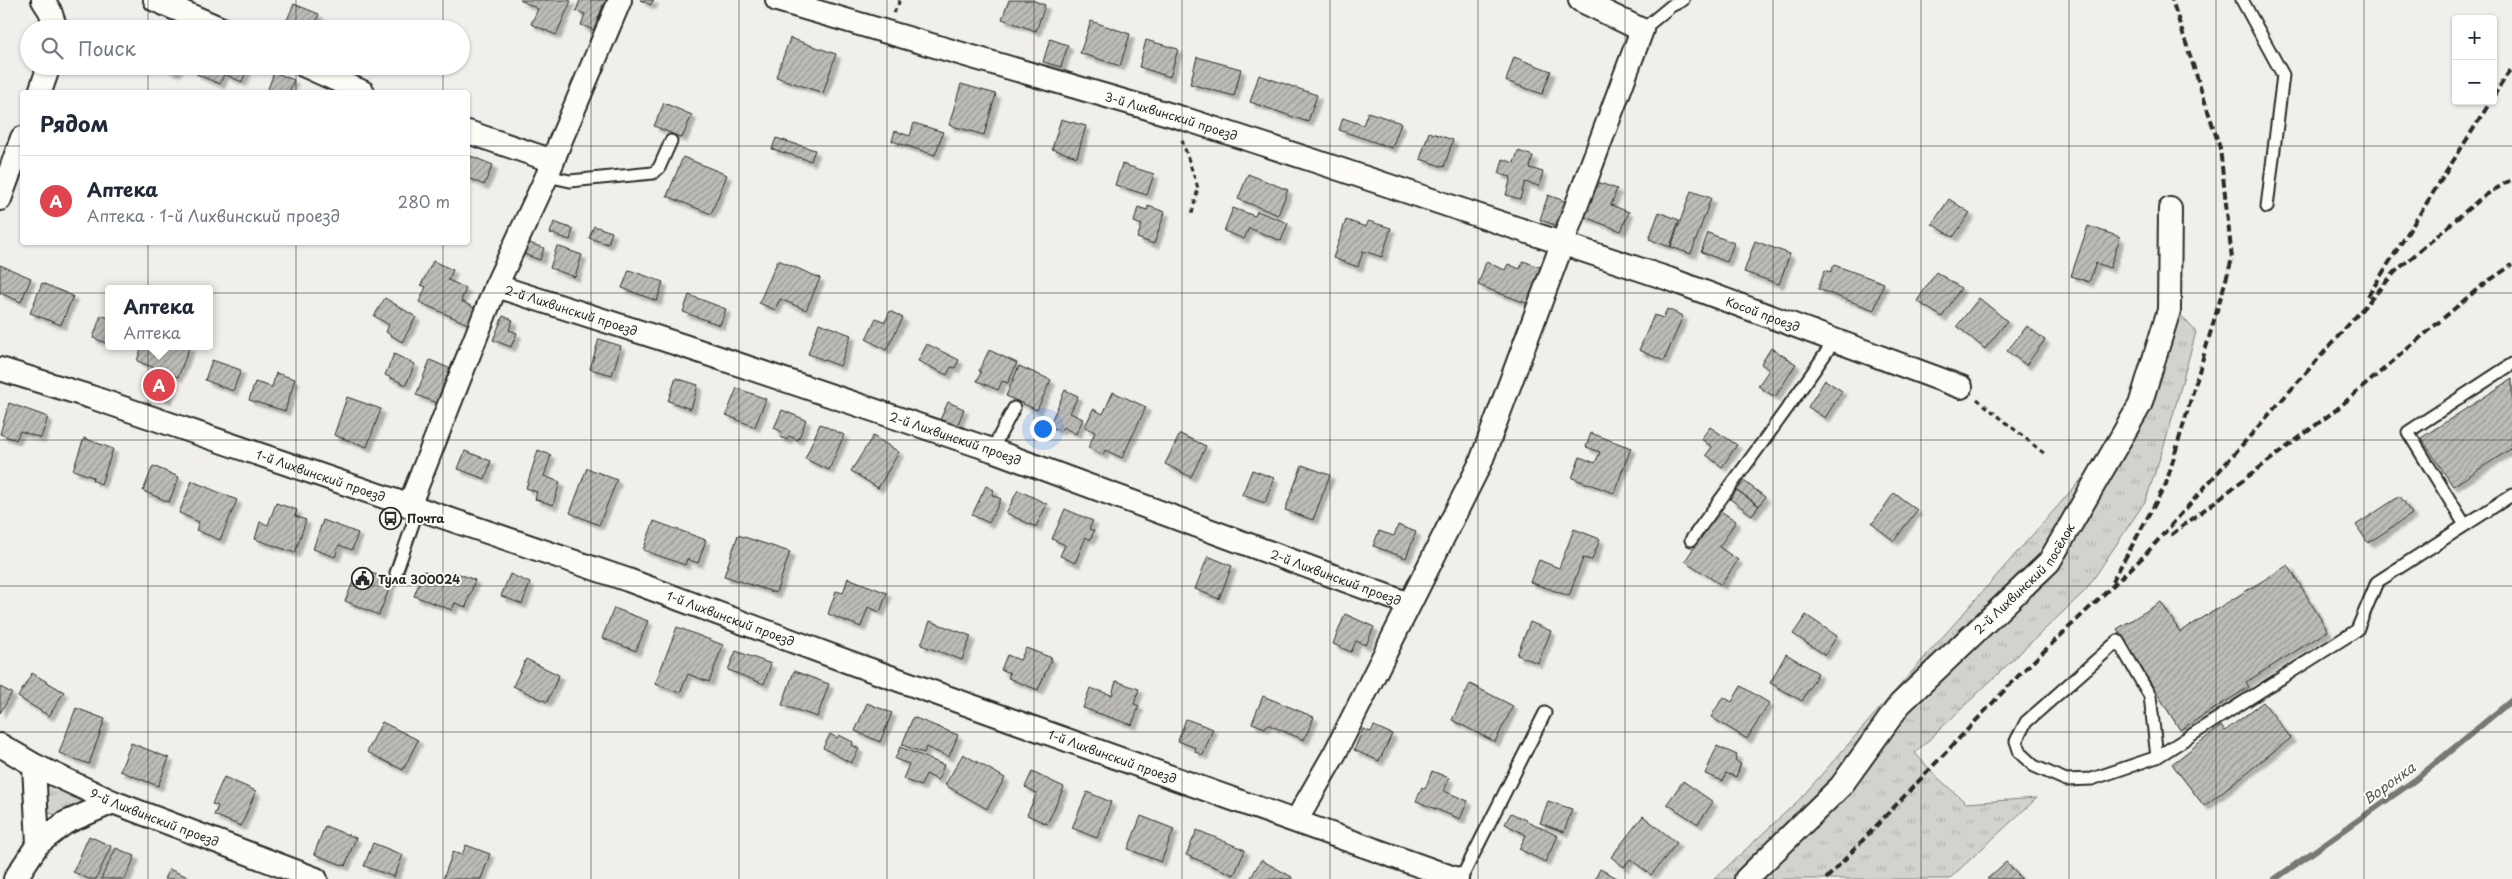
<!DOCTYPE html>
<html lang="ru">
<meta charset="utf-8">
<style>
body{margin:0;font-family:"Playpen Sans",sans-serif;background:#f2f2f3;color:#1f2937}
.controls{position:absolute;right:15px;top:15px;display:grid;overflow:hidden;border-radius:5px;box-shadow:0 1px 4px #0004}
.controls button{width:45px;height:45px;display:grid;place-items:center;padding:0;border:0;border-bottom:1px solid #e0e1e3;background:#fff;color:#1f2937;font:25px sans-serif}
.you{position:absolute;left:1042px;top:428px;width:18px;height:18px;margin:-12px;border:4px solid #fff;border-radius:50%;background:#1a73e8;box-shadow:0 0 0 8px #1a73e833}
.badge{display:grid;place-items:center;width:32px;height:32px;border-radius:50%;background:#b45309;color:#fff;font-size:16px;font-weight:700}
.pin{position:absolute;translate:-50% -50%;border:2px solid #fff;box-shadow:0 1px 5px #0006}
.popup{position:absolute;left:105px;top:285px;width:108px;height:65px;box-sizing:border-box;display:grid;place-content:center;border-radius:5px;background:#fff;filter:drop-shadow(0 1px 4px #0005);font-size:16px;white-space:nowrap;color:#747a83}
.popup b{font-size:19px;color:#1f2937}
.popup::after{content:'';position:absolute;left:50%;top:100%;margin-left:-10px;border:10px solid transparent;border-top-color:#fff}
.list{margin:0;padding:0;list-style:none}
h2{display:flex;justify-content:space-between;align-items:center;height:65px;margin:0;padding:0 20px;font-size:21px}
h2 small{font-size:16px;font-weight:400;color:#747a83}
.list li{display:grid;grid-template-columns:32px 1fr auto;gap:15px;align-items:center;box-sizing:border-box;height:90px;padding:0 20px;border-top:1px solid #e0e1e3}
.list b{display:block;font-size:19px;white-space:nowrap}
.list p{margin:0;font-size:16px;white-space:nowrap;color:#747a83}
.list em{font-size:16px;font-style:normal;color:#747a83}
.icon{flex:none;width:28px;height:28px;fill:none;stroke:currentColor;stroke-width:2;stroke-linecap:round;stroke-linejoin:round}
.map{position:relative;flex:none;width:2512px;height:879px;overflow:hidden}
.search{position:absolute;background:#fff;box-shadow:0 1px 4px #0004;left:20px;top:20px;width:450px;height:55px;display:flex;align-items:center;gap:12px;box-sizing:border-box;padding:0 18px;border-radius:28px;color:#747a83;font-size:19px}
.panel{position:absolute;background:#fff;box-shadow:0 1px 4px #0004;left:20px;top:90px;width:450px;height:155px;border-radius:5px}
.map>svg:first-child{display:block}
.grass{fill:url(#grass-tufts);stroke:#7f7e7d}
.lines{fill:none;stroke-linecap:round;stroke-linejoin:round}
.stream{stroke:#777775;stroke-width:6}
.building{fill:url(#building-hatch);stroke:#2b2b2b;filter:url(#shadow)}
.lane-casing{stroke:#2b2b2b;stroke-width:15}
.street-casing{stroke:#2b2b2b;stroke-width:26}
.path{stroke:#2b2b2b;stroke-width:3;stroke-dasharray:5 4;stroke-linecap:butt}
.lane{stroke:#fdfcf7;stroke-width:11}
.street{stroke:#fdfcf7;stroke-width:22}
.rail{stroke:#2b2b2b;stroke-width:4;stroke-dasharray:8 4;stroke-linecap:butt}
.grid{fill:none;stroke:#2b2b2b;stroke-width:1;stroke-opacity:0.55}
.labels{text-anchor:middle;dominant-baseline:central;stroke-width:4;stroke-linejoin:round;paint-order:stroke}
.street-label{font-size:12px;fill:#2b2b2b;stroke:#fdfcf7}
.poi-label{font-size:12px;font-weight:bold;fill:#2b2b2b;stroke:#fdfcf7;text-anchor:start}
.water-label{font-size:14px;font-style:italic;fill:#575756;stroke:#fdfcf7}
</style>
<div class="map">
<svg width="2512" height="879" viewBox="0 0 2512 879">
<defs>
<pattern id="grass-tufts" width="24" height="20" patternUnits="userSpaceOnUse" patternTransform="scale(1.25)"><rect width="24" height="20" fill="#d3d2cf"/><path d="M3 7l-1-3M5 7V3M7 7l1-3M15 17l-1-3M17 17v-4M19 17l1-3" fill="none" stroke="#b5b4b2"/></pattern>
<pattern id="building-hatch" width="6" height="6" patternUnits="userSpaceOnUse" patternTransform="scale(1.25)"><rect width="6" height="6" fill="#bdbcb8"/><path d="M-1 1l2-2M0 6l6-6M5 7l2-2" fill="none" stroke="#9a9996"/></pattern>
<filter id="shadow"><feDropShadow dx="4.5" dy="4.5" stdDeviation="1" flood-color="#0004"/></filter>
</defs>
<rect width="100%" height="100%" fill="#f0efeb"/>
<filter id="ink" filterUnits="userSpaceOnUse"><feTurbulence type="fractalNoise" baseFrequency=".02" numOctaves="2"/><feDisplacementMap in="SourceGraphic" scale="10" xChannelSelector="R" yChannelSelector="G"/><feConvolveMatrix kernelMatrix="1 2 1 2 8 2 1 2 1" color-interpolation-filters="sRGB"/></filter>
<g filter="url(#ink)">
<!-- grass -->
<path class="grass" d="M2178 312 2196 332 2168 433 2146 500 2086 590 1915 753 1936 776 1966 803 2037 798 1949 879H1714L1800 799 2152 399Z
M43 782 84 798 85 802 58 816 45 811Z"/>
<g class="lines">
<!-- stream -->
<path class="stream" d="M2275 879 2415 780 2512 700"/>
</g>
<!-- building -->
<path class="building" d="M520 0H567L571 1 556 35 531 24 538 9Z
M580 0H614L611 8 603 5 594 30 581 25 585 14 576 11Z
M640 0H654L651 5Z
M1009 0H1032L1045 5 1036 31 1002 19Z
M294 4 319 14 313 29H283Z
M1091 21 1130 34 1120 66 1080 53Z
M790 38 836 54 823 93 776 77Z
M1050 39 1068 45 1061 67 1043 62Z
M1146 40 1178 49 1170 77 1139 67Z
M1197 57 1241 69 1234 96 1190 84Z
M1514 57 1551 71 1542 94 1506 81Z
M162 66H178L176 72Z
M199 66H248L242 82 224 74 220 84 196 74Z
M274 72 294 80 289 92H267Z
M1259 75 1317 95 1308 122 1250 102Z
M961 84 996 94 984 135 949 125Z
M664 103 692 115 682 138 654 126Z
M1368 112 1401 123 1392 148 1339 130 1343 118 1363 125Z
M1061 119 1086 126 1077 157 1052 149Z
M914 123 943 132 935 155 892 141 895 131 910 136Z
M1429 132 1453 140 1444 167 1420 159Z
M776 138 815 150 811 161 772 149Z
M1518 151 1533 156 1530 168 1543 172 1539 186 1525 182 1520 199 1506 195 1511 177 1499 174 1503 159 1514 163Z
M471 156 493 165 484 185 468 178V163Z
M683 157 727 175 711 214 667 196Z
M1122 164 1154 174 1147 195 1115 185Z
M1248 174 1288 190 1278 215 1238 199Z
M1595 181 1617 189 1611 205 1629 212 1621 231 1582 216Z
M1691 191 1711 198 1691 254 1671 247Z
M1548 195 1570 203 1562 227 1540 220Z
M1949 199 1970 213 1953 237 1932 224Z
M1148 206 1165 212 1154 244 1137 238 1142 225 1134 222 1138 207 1147 210Z
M1233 208 1255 216 1257 211 1288 223 1281 241 1249 228 1244 239 1224 231Z
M1659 212 1679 220 1670 247 1649 239Z
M1346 220 1366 227 1368 221 1391 228 1382 257 1363 251 1358 267 1333 258Z
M554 222 573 229 570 240 550 233Z
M594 226 612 232 608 244 589 238Z
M2088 226 2120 237 2110 268 2096 263 2089 282 2071 276Z
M1708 233 1734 243 1727 262 1701 252Z
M523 241 544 248 540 260 518 252Z
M1755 241 1790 254 1779 284 1744 272Z
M557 246 582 255 575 277 550 268Z
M778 260 820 278 806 310 780 299 775 310 759 303Z
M433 261 453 270 448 280 466 288 461 301 477 309 470 325 419 302 426 287 421 285Z
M1523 261 1545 269 1531 305 1478 285 1486 262 1505 270 1508 264 1520 269Z
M0 265 31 278 21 302 0 293Z
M1834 265 1884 283 1874 310 1818 289 1825 270 1831 272Z
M629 270 663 282 657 301 622 288Z
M1936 272 1961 288 1942 317 1917 301Z
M42 283 73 296 61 325 30 313Z
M689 295 726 309 720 325 683 312Z
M385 298 416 317 402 342 386 332 389 325 374 316Z
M1979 298 2007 321 1985 349 1957 326Z
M1667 309 1683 316 1664 361 1639 350 1654 315 1663 318Z
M890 311 903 318 886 350 866 339 876 318 885 322Z
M101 315 109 318V344L93 338Z
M503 316 513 320 509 330 517 333 511 347 493 340Z
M819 323 851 335 840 366 808 354Z
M2027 326 2045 340 2026 365 2007 351Z
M599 339 621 346 612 375 590 369Z
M927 344 959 360 955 368 951 367 947 375 918 361Z
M142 346H190L178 377 137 361Z
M1771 348 1796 364 1775 397 1758 386 1769 370 1761 364Z
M989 350 1017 363 1008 383 1002 381 998 390 977 381 981 372 979 371Z
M394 354 415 364 406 385 385 375Z
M212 360 241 370 233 391 205 380Z
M430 360 453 370 440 404 416 395Z
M1019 366 1051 380 1037 410 1006 396Z
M151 371 174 380 167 399 143 391Z
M276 373 295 379 285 411 249 400 255 382 272 387Z
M676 378 698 385 691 409 668 401Z
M2512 379V448L2453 486 2421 438Z
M1825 380 1842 391 1825 418 1808 407Z
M737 388 766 399 755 427 726 415Z
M1065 390 1078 396 1070 413 1083 419 1076 434 1063 427 1060 431 1049 426Z
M1113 392 1146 407 1122 458 1105 450 1103 455 1088 448 1095 432 1085 427 1093 409 1103 414Z
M347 397 381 409 367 447 334 435Z
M948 402 964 409 956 429 939 422Z
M9 403 48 417 41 438 20 431 16 440 0 434Z
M782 410 806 420 798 440 789 436 787 440 780 437 782 432 774 428Z
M820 424 844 435 829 470 805 459Z
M1710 427 1737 445 1722 467 1706 455 1712 447 1701 439Z
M1591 433 1631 448 1614 493 1572 478 1580 457 1595 463 1600 452 1586 447Z
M1180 434 1206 446 1191 477 1165 464Z
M873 436 899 452 878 488 851 471Z
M84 438 113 449 101 484 92 480 93 477 73 470Z
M538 450 551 455 544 476 560 482 553 505 535 499 537 492 526 488Z
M465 451 491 461 485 479 458 469Z
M1302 465 1330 475 1313 520 1285 510Z
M153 466 179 477 169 502 143 491Z
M587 468 617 480 599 525 570 513Z
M1252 470 1274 478 1265 503 1242 495Z
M192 481 237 500 220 540 196 530 199 522 179 513Z
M1744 481 1765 497 1759 506 1737 490Z
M986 486 994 490 992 495 1001 499 989 523 972 515Z
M1018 490 1047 504 1036 527 1006 513Z
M1737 490 1759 506 1752 515 1730 499Z
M1894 493 1917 510 1894 541 1872 524Z
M2400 496 2412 514 2368 543 2356 525Z
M276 503 297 510 295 516 306 520 295 553 255 539 260 522 268 525Z
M1065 509 1093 521 1089 529 1094 531 1090 540 1086 537 1075 563 1060 556 1065 545 1052 539Z
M1719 510 1736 521 1719 547 1738 560 1721 585 1685 561Z
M323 520 358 533 352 550 339 545 335 557 313 549Z
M654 521 706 540 698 563 687 559 685 565 643 550Z
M1398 525 1416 532 1406 558 1373 546 1379 531 1394 536Z
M1574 529 1600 539 1592 560 1583 558 1569 596 1530 582 1539 560 1559 568Z
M738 535 790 552 776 593 724 576Z
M1208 556 1232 566 1219 599 1195 589Z
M2288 565 2328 631 2246 682 2249 687 2180 730 2117 629 2161 602 2180 632Z
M359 568 392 581 379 615 345 601Z
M424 571 449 579 452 571 475 580 466 607 455 603 452 610 414 596Z
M510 574 530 583 522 604 501 596Z
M848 578 887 593 880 612 868 607 861 627 828 614 836 591 843 593Z
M614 608 648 621 636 651 602 638Z
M1345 614 1374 627 1366 645 1356 641 1351 652 1333 644Z
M1806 615 1837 636 1825 655 1793 634Z
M930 621 971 636 962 660 921 645Z
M1530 622 1551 631 1538 663 1517 655Z
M677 627 723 645 709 682 688 674 680 693 655 684Z
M1026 648 1052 658 1038 690 1008 678 1010 673 1001 670 1007 655 1020 660Z
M736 651 771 664 764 684 728 670Z
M1786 654 1818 673 1802 701 1770 683Z
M526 659 559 675 547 702 513 686Z
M794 671 829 684 817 717 782 705Z
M32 673 64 692 49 716 18 697Z
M1116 681 1139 689 1134 704 1139 706 1132 725 1083 708 1090 688 1112 695Z
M1470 684 1513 706 1495 742 1452 720Z
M1741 686 1769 703 1747 739 1711 717 1723 697 1732 702Z
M0 687 12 693 0 713Z
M1263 696 1314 717 1304 740 1267 724 1265 728 1252 723Z
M2263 702 2291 738 2204 806 2172 764 2221 726 2225 731Z
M867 703 892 713 880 742 855 731Z
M76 708 105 719 89 764 59 753Z
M913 717 958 735 949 757 926 747 924 753 902 745Z
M1186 719 1213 729 1203 755 1195 752 1196 748 1178 741Z
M382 722 418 740 403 770 367 752Z
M1374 726 1392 734 1379 761 1354 750 1363 729 1371 732Z
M830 734 837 738 839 735 853 742 852 745 859 749 851 763 823 748Z
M131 743 169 758 158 786 120 771Z
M1717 746 1737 755 1735 761 1741 764 1736 777 1726 773 1723 781 1705 774Z
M900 747 944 765 938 780 926 774 921 786 903 779 909 764 895 759Z
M963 754 1005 778 987 809 945 785Z
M1432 771 1449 778 1444 791 1468 801 1460 819 1416 801 1422 787 1425 789Z
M1032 772 1064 787 1047 824 1027 815 1037 793 1025 787Z
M224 777 256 791 241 826 214 815 218 806 212 804Z
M1683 781 1713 802 1698 824 1667 804Z
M1087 792 1111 802 1097 838 1072 828Z
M1548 801 1572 809 1564 832 1540 823Z
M1511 813 1558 836 1545 862 1519 849 1526 835 1505 824Z
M1141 816 1174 829 1161 862 1128 849Z
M1643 816 1677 843 1651 875 1630 859 1624 867 1611 857Z
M325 826 356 838 345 866 314 854Z
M1197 830 1245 850 1234 875 1186 855Z
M89 836 111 846 96 879H89L73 872Z
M373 843 403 855 394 877 364 866Z
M466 845 490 854 481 879H443L453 852 462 855Z
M116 848 135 856 125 879H101Z
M1261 860 1292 877 1291 879H1250Z
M2006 862 2022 879H1987Z
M169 869 193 879H164Z
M1600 869 1619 879H1595Z"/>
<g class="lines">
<defs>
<path id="lane" d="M2242 0 2283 75 2267 207
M1642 30 1671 6 1683 0
M547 176 570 181 653 173 659 168 671 141
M992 450 1014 408
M2465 525 2408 432 2512 364
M1691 540C1739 473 1789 409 1834 341
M396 573 418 509
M2157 757 2150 696 2118 641 2026 722 2016 741 2020 753 2034 766 2066 780 2092 779 2157 757 2357 630 2377 582 2512 495
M1461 879 1545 713"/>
<g id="street">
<path d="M43 0 50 11 56 29"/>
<path d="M155 0 222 29"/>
<path id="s1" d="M777 0 1182 118 1315 161 1669 279 1961 387"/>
<path d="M305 66 363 92"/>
<path d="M40 92 49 66"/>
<path d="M468 132 553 161"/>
<path d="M0 199 22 138"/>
<path id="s2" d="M496 286 684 346 992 450 1409 604"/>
<path id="s3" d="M0 369 91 397 628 580 854 664 1457 879"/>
<path d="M409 506 496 286 547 176 560 142 620 0"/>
<path id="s4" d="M0 745 34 765 113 802 316 879"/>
<path d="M1296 821 1335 753 1480 464 1642 30 1580 0"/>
<path d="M38 844 65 823 113 802"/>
<path d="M15 879 38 844 34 765"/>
<path id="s5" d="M1746 879 1841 786 1900 704 2049 562 2140 405 2169 310 2170 209"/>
</g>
</defs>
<!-- lane casing -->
<use href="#lane" class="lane-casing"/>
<!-- street casing -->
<use href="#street" class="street-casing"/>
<!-- path -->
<path class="path" d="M894 13 900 0
M1182 140 1198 188 1192 214
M1977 399 2046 455"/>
<!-- lane -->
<use href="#lane" class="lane"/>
<!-- street -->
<use href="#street" class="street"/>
<!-- rail -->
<path class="rail" d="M2493 97 2512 67
M2368 296 2491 101
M2171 535 2337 409 2481 286 2512 265
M2112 582 2166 484 2232 259 2220 148 2172 0
M1826 879 2020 674 2144 556 2395 272 2481 198 2512 179"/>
</g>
</g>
<!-- grid -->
<path class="grid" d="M148 0V29M296 0V29M443 0V29M591 0V879M739 0V879M887 0V879M1034 0V879M1182 0V879M1330 0V879M1478 0V879M1625 0V879M1773 0V879M1921 0V879M2069 0V879M2216 0V879M2364 0V879M148 66V92M296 66V92M443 66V92M0 146H22M468 146H2512M148 242V879M296 242V879M443 242V879M0 293H2512M0 440H2512M0 586H2512M0 732H2512"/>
<!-- icons -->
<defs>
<symbol id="bus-ring" viewBox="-11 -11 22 22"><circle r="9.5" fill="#fdfcf7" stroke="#2b2b2b" stroke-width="1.5"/><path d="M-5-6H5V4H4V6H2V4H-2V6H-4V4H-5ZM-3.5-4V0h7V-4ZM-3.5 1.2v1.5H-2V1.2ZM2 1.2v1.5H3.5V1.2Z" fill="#2b2b2b"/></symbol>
<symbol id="civic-ring" viewBox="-11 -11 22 22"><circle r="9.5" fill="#fdfcf7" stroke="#2b2b2b" stroke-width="1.5"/><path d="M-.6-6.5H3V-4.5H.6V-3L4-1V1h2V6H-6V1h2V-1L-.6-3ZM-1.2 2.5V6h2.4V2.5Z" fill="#2b2b2b"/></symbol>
</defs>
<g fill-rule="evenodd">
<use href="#bus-ring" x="378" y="506" width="25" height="25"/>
<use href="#civic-ring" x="350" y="566" width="25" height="25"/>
</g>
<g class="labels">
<!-- street labels -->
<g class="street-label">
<text stroke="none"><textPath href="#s1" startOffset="411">3-й Лихвинский проезд</textPath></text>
<text stroke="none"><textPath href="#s2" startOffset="79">2-й Лихвинский проезд</textPath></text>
<text stroke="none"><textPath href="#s1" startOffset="1035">Косой проезд</textPath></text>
<text stroke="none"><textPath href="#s2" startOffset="484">2-й Лихвинский проезд</textPath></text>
<text stroke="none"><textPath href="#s3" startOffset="338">1-й Лихвинский проезд</textPath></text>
<text stroke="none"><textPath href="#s2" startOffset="889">2-й Лихвинский проезд</textPath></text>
<text stroke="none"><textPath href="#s5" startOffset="411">2-й Лихвинский посёлок</textPath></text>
<text stroke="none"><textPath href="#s3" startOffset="772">1-й Лихвинский проезд</textPath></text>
<text stroke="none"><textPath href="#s3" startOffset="1178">1-й Лихвинский проезд</textPath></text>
<text stroke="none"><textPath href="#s4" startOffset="171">9-й Лихвинский проезд</textPath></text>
</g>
<!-- poi labels -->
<g class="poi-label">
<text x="407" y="518">Почта</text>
<text x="378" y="579">Тула 300024</text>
</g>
<!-- water labels -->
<g class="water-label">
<text transform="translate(2389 783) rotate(-36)">Воронка</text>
</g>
</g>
</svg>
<div class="controls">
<button>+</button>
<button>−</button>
</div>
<div class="you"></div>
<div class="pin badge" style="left:159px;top:385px;background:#e0444e">A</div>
<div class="popup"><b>Аптека</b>Аптека</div>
<div class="search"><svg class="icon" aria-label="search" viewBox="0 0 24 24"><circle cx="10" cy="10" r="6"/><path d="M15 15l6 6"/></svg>Поиск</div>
<section class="panel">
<h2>Рядом<small></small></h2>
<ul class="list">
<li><span class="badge" style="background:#e0444e">A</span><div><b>Аптека</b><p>Аптека · 1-й Лихвинский проезд</p></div><em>280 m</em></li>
</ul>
</section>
</div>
